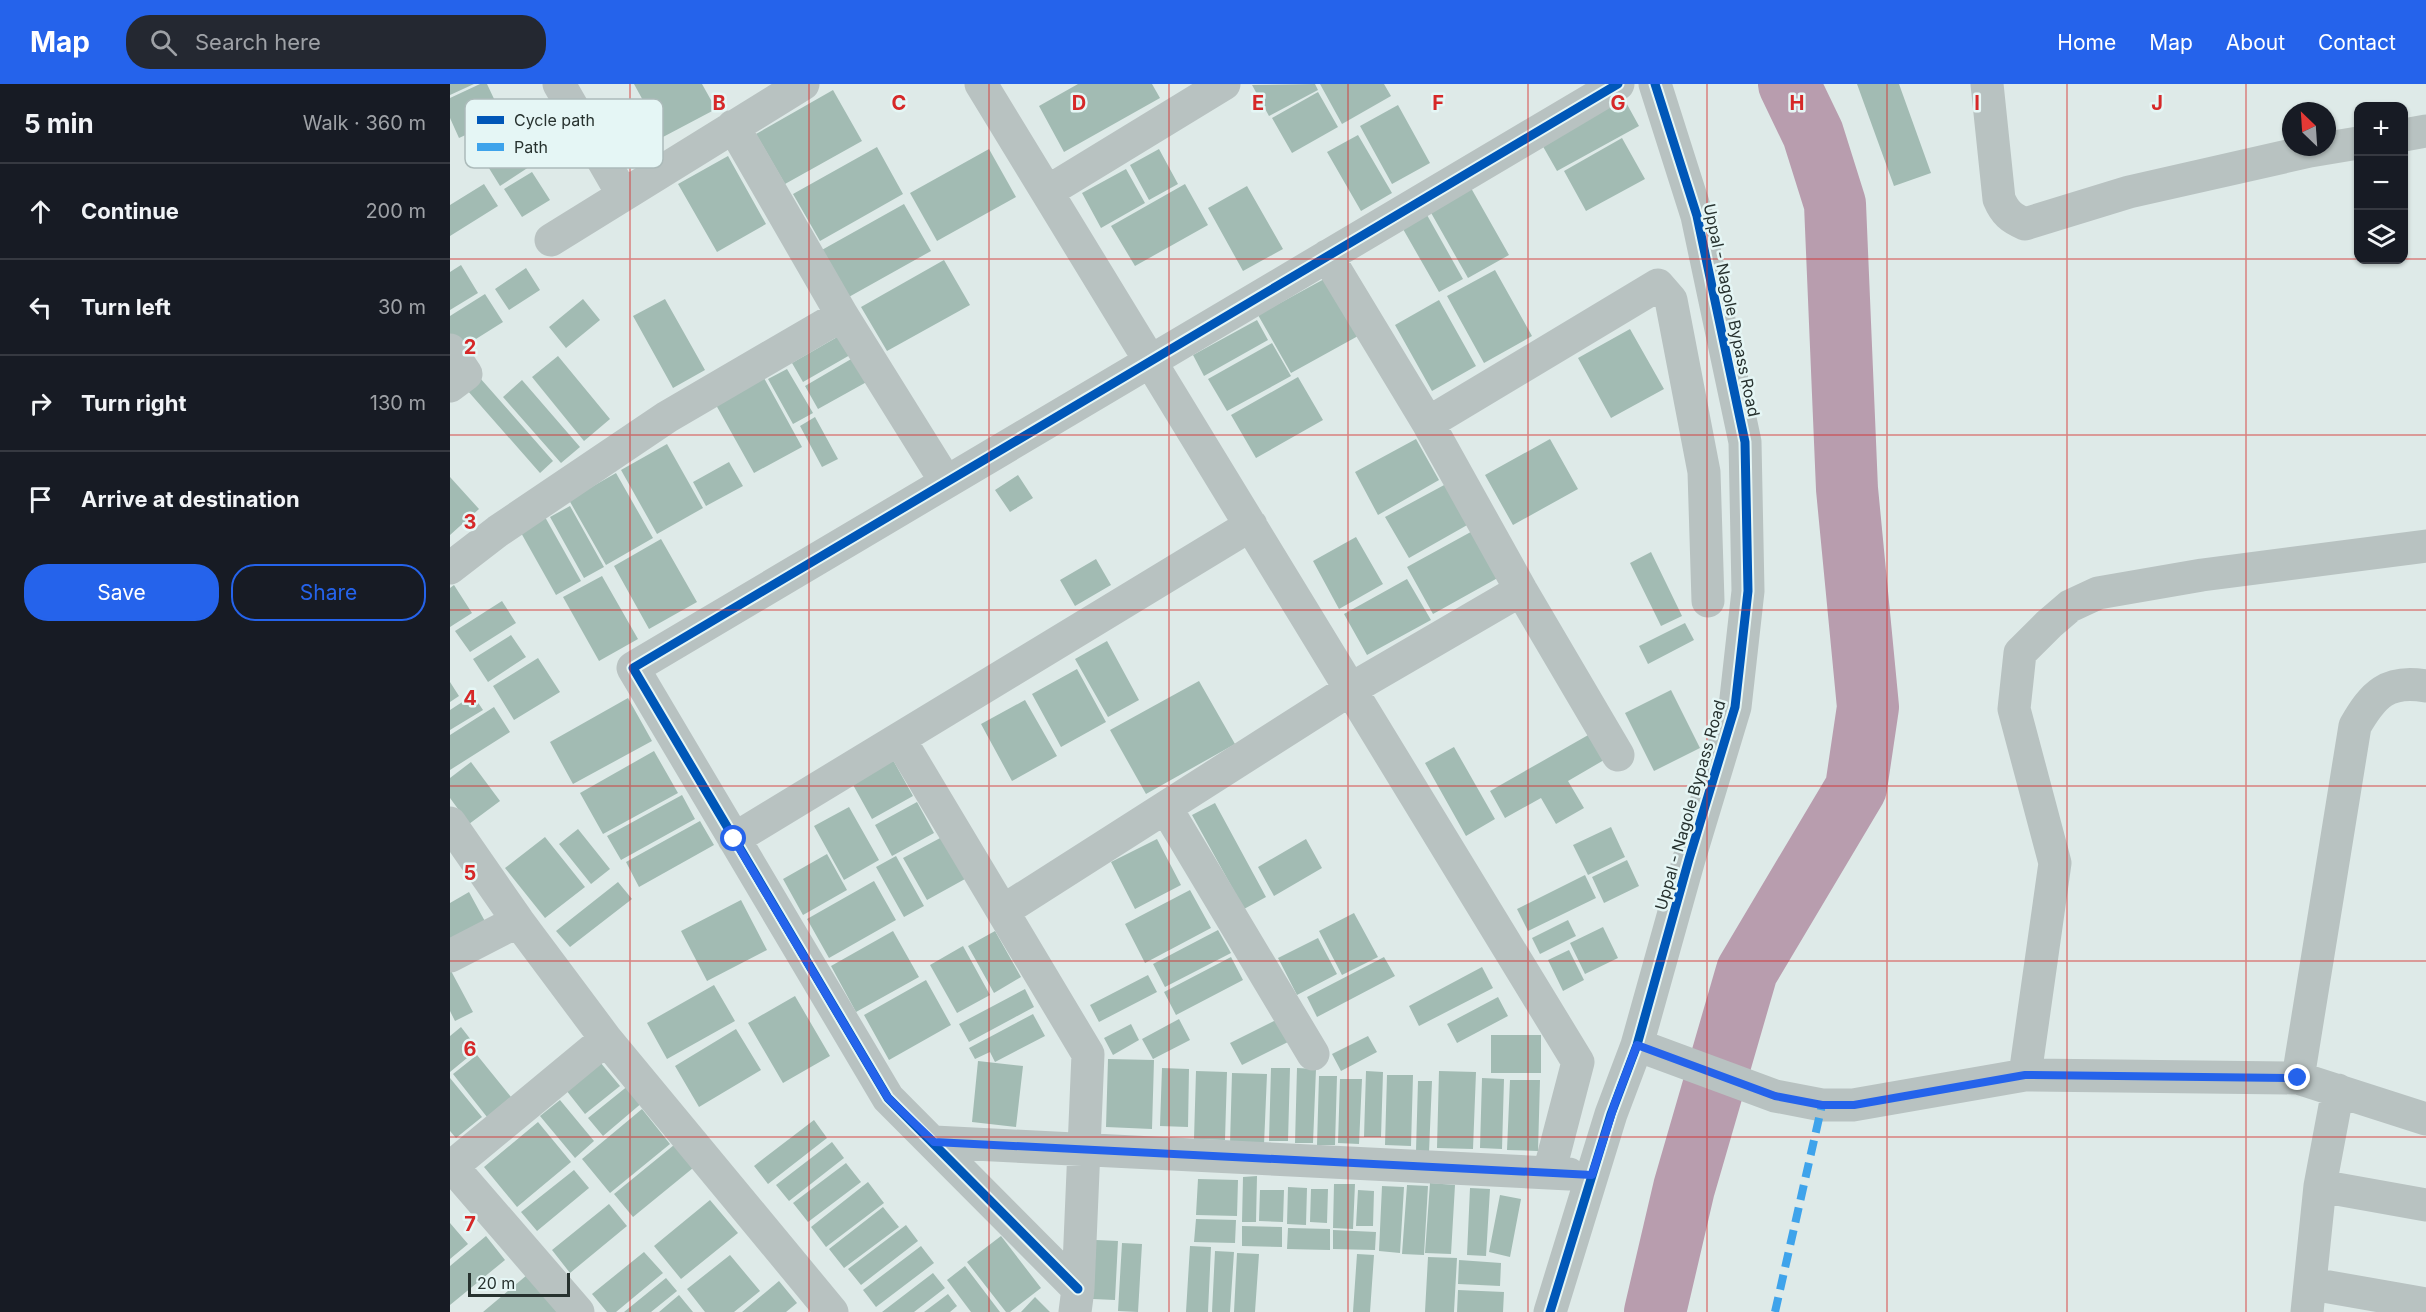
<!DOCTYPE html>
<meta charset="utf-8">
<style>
body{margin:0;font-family:Inter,sans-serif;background:#242831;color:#f1f3f6}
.controls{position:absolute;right:18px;top:18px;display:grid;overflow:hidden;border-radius:12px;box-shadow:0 2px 4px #0004}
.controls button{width:54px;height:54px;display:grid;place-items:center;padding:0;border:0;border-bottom:2px solid #363941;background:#171b24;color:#f1f3f6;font:30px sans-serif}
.compass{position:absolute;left:1832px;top:18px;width:54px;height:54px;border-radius:50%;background:#171b24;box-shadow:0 2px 4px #0004;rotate:335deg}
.scale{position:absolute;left:18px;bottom:15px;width:102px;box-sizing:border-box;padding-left:6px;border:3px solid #27322f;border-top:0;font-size:16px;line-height:21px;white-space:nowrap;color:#27322f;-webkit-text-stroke:4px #e5f6f5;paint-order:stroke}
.stop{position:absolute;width:18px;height:18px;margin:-14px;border:4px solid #2563eb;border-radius:50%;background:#fff}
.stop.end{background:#2563eb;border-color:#fff;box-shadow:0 2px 6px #0008}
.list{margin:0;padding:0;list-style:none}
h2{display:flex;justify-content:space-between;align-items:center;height:78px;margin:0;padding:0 24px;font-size:26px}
h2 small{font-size:20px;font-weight:400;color:#9ea1a6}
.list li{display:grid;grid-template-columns:39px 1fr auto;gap:18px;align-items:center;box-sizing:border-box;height:96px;padding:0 24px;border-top:2px solid #363941}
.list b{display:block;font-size:22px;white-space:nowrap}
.list em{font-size:20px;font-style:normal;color:#9ea1a6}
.actions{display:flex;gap:12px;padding:18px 24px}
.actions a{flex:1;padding:14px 0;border:2px solid #2563eb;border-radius:24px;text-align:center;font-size:21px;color:#2563eb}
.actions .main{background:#2563eb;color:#fff}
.icon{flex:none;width:33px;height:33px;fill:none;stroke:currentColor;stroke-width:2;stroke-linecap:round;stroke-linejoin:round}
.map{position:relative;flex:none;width:1976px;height:1228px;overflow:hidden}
header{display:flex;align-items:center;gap:36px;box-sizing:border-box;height:84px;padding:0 30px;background:#2563eb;color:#fff}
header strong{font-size:28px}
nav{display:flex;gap:33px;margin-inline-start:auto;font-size:21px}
.search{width:420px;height:54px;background:#242831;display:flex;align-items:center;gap:15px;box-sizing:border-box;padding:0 21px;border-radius:24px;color:#9ea1a6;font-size:22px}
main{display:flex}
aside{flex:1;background:#171b24}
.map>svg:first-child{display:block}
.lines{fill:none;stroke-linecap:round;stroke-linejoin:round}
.river{stroke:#b89dae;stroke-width:62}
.building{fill:#a2bbb3}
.minor{stroke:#b8c2c1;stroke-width:33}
.quiet{stroke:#3ea3eb;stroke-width:8;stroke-dasharray:15 8;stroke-linecap:butt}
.cycleway-casing{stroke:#e5f6f5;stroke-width:13}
.cycleway{stroke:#0057b8;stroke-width:9}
.route{stroke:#2563eb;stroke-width:8}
.grid{fill:none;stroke:#d62828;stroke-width:1.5;stroke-opacity:0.55}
.labels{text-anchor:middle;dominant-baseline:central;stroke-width:5;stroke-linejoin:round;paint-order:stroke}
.street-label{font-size:16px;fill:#27322f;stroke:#e5f6f5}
.key{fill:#e5f6f5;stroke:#acbbba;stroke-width:1.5}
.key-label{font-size:16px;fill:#27322f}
.grid-label{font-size:20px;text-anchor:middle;font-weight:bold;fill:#d62828;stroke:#e5f6f5;stroke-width:5;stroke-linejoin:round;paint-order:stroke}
</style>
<header>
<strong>Map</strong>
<div class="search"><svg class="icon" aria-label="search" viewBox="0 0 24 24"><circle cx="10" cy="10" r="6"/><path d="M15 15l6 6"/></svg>Search here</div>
<nav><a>Home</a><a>Map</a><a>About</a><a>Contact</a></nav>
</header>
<main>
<aside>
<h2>5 min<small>Walk · 360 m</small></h2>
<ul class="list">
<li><svg class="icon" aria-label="ahead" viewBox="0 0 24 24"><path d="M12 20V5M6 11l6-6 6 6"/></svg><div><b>Continue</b></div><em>200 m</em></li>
<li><svg class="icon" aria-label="left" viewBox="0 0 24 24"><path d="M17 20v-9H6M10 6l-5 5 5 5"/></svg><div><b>Turn left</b></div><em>30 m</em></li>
<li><svg class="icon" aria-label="right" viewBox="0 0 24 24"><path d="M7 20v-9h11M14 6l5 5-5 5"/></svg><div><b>Turn right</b></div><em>130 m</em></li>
<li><svg class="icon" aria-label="arrive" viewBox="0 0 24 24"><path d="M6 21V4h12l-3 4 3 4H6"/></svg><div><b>Arrive at destination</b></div></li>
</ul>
<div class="actions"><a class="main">Save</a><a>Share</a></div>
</aside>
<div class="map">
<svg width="1976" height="1228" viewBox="0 0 1976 1228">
<rect width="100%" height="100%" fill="#deeae8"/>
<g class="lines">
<!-- river -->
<path class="river" d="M1205 1228 1234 1104 1297 887 1406 704 1418 623 1397 405 1385 120 1363 50 1339 0"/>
</g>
<!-- building -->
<path class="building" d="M0 0H24L0 11Z
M30 0H37L53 34 9 54 0 34V14Z
M184 0H252L266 25 213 53Z
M628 0H702L710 14 614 68 589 22Z
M865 0 868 6 819 32 802 1Z
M870 0H934L941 12 892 40Z
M1407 0H1449L1481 89 1444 102Z
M383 6 412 57 335 100 306 50Z
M868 8 888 43 842 69 822 34Z
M1173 13 1189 42 1107 87 1091 59Z
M948 21 980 79 942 100 910 42Z
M908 51 942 109 911 127 877 68Z
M1172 54 1195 95 1136 127 1114 87Z
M69 61 82 81 50 102 37 81Z
M427 63 453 110 370 157 343 110Z
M539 65 566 113 487 157 460 109Z
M709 65 728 100 699 116 680 81Z
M278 72 316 140 267 168 228 100Z
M676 85 695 119 651 144 632 109Z
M82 88 100 116 72 133 54 105Z
M34 100 48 122 0 152V121Z
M735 100 758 141 685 182 661 142Z
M797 102 833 165 793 187 758 124Z
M1021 104 1059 171 1018 194 980 127Z
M454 120 481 167 397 214 370 167Z
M977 131 1013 195 989 208 953 145Z
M494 176 520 221 437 267 411 223Z
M11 181 28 209 0 226V188Z
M76 184 90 206 59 226 45 205Z
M1045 186 1082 252 1034 279 997 212Z
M876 194 908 252 841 289 808 231Z
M35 210 53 238 10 265 0 250V232Z
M133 215 150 236 116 264 99 243Z
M215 215 255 286 223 304 183 232Z
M989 216 1026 282 982 307 945 241Z
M807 236 818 256 754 292 743 271Z
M1180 245 1214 305 1161 334 1128 274Z
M389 252 400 271 353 298 342 279Z
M822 259 841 292 777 327 758 295Z
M408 271 422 295 368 325 355 302Z
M108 272 160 335 134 357 82 293Z
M337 285 363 329 343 340 318 295Z
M848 293 873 336 806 374 781 331Z
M30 294 103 377 90 389 17 306Z
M314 294 352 363 304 389 266 321Z
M72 296 130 363 111 379 53 313Z
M365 333 388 375 372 383 350 342Z
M966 355 989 396 928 431 905 388Z
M1100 355 1128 405 1063 441 1035 391Z
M217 360 253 424 207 450 171 386Z
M279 378 293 402 256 422 243 398Z
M166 389 203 454 156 481 119 416Z
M568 391 583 414 560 428 545 406Z
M0 393 29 425 0 451Z
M996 400 1019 440 959 474 935 433Z
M120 422 154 483 134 494 100 433Z
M95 433 131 497 106 511 70 447Z
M1028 444 1053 491 983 530 957 483Z
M906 453 933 500 889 525 863 477Z
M211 455 247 518 199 545 164 482Z
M1201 468 1232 532 1211 542 1180 479Z
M646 475 661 501 625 522 610 496Z
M152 492 188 555 149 577 113 513Z
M957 495 981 536 917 571 894 530Z
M4 501 22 529 0 543V504Z
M52 517 66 539 20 568 5 547Z
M1235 539 1244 556 1198 580 1189 562Z
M61 551 76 573 38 598 23 575Z
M657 557 689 616 658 633 625 575Z
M88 574 110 608 64 636 43 602Z
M627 585 656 638 611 663 582 610Z
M749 597 785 660 696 710 660 646Z
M0 598 9 612 0 618Z
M1221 606 1250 664 1204 687 1175 629Z
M23 611 33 626 0 646V626Z
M178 614 202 657 123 700 100 658Z
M575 616 607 672 562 697 531 640Z
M44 623 60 648 0 686V651Z
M1140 650 1154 676 1118 697 1134 724 1106 740 1091 714 1055 734 1040 707Z
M1004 663 1045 735 1016 752 975 679Z
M204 667 228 709 153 750 130 709Z
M443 676 463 712 422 735 402 699Z
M21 678 50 717 19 740 0 714V694Z
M232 711 245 735 171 776 157 752Z
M467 718 484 749 442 772 425 741Z
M765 719 816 813 794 825 742 731Z
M399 723 429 776 394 796 364 742Z
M250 737 264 761 189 803 176 778Z
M1161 743 1175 773 1138 791 1123 761Z
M128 745 160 785 141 800 109 760Z
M95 753 135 803 95 834 55 784Z
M492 753 515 795 477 816 453 774Z
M707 755 731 801 685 825 661 778Z
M856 755 872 784 824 812 808 783Z
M377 770 397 806 353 831 333 795Z
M446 772 474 822 454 833 426 783Z
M1177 776 1189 802 1154 819 1142 793Z
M1135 791 1146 814 1078 847 1067 825Z
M424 797 446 836 379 874 357 835Z
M168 798 182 815 120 863 106 847Z
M740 806 761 844 695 879 675 840Z
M19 808 37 841 0 862V819Z
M291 816 317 866 257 897 231 847Z
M904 829 928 873 892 891 869 847Z
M1118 836 1126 852 1090 870 1082 854Z
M1153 843 1168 874 1135 890 1120 859Z
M768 846 781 869 715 903 703 880Z
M443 847 469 893 406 928 381 882Z
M545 847 571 893 544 909 518 862Z
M868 854 887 890 847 911 828 874Z
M513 862 540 911 507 929 480 881Z
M1119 866 1134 896 1113 907 1098 876Z
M781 873 793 896 726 931 714 908Z
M934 873 945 892 867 933 857 913Z
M1032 883 1043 904 969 942 959 922Z
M0 885 23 928 5 937 0 927Z
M698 891 707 908 649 938 640 921Z
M476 896 501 941 439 976 414 931Z
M264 901 285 937 217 975 197 939Z
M575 905 584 923 519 958 509 940Z
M345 912 380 972 333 999 298 939Z
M1048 913 1058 932 1007 959 997 940Z
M583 930 595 952 545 978 540 968 525 975 519 964Z
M729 935 740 956 703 975 692 955Z
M828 935 840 957 792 981 780 959Z
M681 940 689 956 663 971 654 954Z
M11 943 28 965 0 988V952Z
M286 945 311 986 249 1023 225 982Z
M1041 951H1091V989H1041Z
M918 952 927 968 891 987 882 970Z
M27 971 61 1013 37 1033 3 990Z
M658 975 704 976 702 1045 656 1043Z
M528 977 573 982 566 1043 522 1038Z
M150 978 170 1002 135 1030 116 1006Z
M712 984 739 985 738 1043 710 1042Z
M821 984H840L838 1057H819Z
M847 984 866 985 863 1059H845Z
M746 987 777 988 775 1056 744 1055Z
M916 987 933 988 931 1053H914Z
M989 987 1026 988 1023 1065 987 1064Z
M782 989 817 990 814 1061 780 1060Z
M937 991H963L961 1062 935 1061Z
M869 992H887L885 1061H867Z
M0 994 32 1033 6 1054 0 1047Z
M1032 994 1054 995 1052 1065 1030 1064Z
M890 995H912L909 1060 888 1059Z
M1060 996H1090L1088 1067 1057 1066Z
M968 997H982L979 1068 966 1067Z
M179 1001 193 1018 153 1052 138 1034Z
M110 1016 144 1057 125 1074 90 1032Z
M192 1025 220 1060 160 1109 132 1075Z
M364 1036 377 1054 318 1100 304 1082Z
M88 1038 121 1078 67 1123 34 1083Z
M382 1058 394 1074 339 1117 326 1101Z
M224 1061 243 1084 183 1133 164 1110Z
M396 1079 411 1098 358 1138 343 1119Z
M124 1086 139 1104 87 1147 71 1128Z
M807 1092 806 1138H792L793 1093Z
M748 1095 788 1096 787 1132 746 1131Z
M418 1098 434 1119 376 1163 361 1143Z
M980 1099 1005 1101 1001 1170 975 1169Z
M884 1100H905L903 1145 883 1144Z
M957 1101 978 1102 974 1171 952 1170Z
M932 1102 954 1103 950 1169 929 1167Z
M838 1103 857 1104 856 1141 837 1140Z
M1020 1104 1040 1105 1036 1172 1017 1171Z
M861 1105H878L877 1139 860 1138Z
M810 1106H834L833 1138 809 1137Z
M908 1106 924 1107 923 1142H906Z
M1050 1111 1071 1115 1060 1173 1039 1168Z
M260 1116 288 1149 231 1195 204 1162Z
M159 1120 177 1142 120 1189 102 1166Z
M433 1123 449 1143 394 1184 379 1165Z
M746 1135 786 1136 785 1159 744 1158Z
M0 1139 18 1160 0 1175Z
M456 1141 468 1157 411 1201 398 1185Z
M792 1142 832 1143V1163L792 1162Z
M838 1144 880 1145V1166L837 1165Z
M883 1146 926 1148 925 1166 883 1165Z
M36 1152 55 1176 0 1221V1182Z
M551 1152 591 1204 560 1228H556L517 1178Z
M646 1156 668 1157 665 1216 643 1215Z
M672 1159 692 1160 688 1228 668 1227Z
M471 1162 484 1179 426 1223 413 1206Z
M740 1162 761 1163 758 1228H736Z
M765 1167 784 1168 780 1228H762Z
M194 1168 213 1189 166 1228H157L142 1210Z
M787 1169 809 1170 805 1228H784Z
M907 1170 924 1171 920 1228H903Z
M280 1171 310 1207 284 1228H255L237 1205Z
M978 1173 1007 1174 1004 1228H975Z
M1009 1176 1051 1179 1050 1202 1008 1200Z
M515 1182 550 1228H521L497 1196Z
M483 1189 495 1204 464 1228H432Z
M77 1191 107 1228H33Z
M216 1194 227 1207 201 1228H174Z
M329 1197 347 1219 336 1228H292Z
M1008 1206 1054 1208 1053 1228H1007Z
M498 1210 507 1222 500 1228H474Z
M229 1211 243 1228H209Z
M585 1213 600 1228H571Z"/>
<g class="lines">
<!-- minor -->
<path class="minor" d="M109 0 173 111
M531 0 1128 978 1099 1089
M1537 0 1549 115C1555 129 1561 134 1575 140L1679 108 1860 67 1908 59
M283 42 392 231 496 398
M1954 51 1976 47
M597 108 774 0
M101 156 353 0
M877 172 978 339 1071 506 1168 671
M0 266 16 290 0 302
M978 339 1208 201 1221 216 1254 388 1258 517
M0 484 48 447 217 333 392 231
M450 656 638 970 628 1205 625 1228
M716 724 863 970
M0 739 68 837 156 955 382 1228
M284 755 801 441
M553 827 901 605 1071 506
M0 872 68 837
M1187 961 1325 1012 1372 1021H1403L1575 991 1848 994 1976 1035
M1575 991 1605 779 1564 625 1570 569 1599 540 1620 522 1648 509 1752 491 1976 462
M1848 994 1905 642C1923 611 1937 595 1976 602
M484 1058 1119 1090
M0 1080 128 1228
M0 1084 156 955
M1870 1102 1976 1121
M1862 1200 1976 1220
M628 1205 438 1014 183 584 1168 0
M1100 1228 1161 1030 1187 961 1239 775 1285 623 1298 507 1295 358 1247 132 1205 0
M1857 1228 1870 1102 1888 1006"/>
<!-- quiet -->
<path class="quiet" d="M1325 1228 1372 1021"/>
<defs>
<path id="cycleway" d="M628 1205 438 1014 183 584 1168 0
M1100 1228 1161 1030 1187 961 1239 775 1285 623 1298 507 1295 358 1247 132 1205 0"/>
</defs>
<!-- cycleway casing -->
<use href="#cycleway" class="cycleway-casing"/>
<!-- cycleway -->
<use href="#cycleway" class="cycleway"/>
</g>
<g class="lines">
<!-- route -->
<path class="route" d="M284 755 438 1014 484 1058 1142 1091 1165 1019 1187 961 1325 1012 1372 1021H1404L1575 991 1848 994"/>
</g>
<!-- grid -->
<path class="grid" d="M180 0V1228M359 0V1228M539 0V1228M719 0V1228M898 0V1228M1078 0V1228M1257 0V1228M1437 0V1228M1617 0V1228M1796 0V1228M0 175H1908M1954 175H1976M0 351H1976M0 526H1976M0 702H1976M0 877H1976M0 1053H1976"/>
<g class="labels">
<!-- street labels -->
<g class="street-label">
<text transform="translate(1282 226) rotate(78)">Uppal - Nagole Bypass Road</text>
<text transform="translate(1240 721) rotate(-74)">Uppal - Nagole Bypass Road</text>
</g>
</g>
<!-- legend -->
<rect x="15" y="15" width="198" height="69" rx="9" class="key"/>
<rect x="27" y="32" width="27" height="8" fill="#0057b8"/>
<rect x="27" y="59" width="27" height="8" fill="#3ea3eb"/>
<g class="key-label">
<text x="64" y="42">Cycle path</text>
<text x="64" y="69">Path</text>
</g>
<g class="grid-label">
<text x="269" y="26">B</text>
<text x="449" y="26">C</text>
<text x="629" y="26">D</text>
<text x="808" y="26">E</text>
<text x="988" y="26">F</text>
<text x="1168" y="26">G</text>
<text x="1347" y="26">H</text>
<text x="1527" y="26">I</text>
<text x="1707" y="26">J</text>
<text x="20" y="270">2</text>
<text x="20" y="445">3</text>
<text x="20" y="621">4</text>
<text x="20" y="796">5</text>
<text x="20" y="972">6</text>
<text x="20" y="1147">7</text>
</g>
</svg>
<div class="controls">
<button>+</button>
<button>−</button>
<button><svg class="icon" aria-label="layers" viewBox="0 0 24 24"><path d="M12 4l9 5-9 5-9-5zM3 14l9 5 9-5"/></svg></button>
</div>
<svg class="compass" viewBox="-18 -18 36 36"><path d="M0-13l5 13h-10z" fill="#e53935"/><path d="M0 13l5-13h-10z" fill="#9ea1a6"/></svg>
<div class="scale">20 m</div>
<div class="stop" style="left:284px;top:755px"></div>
<div class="stop end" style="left:1848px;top:994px"></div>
</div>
</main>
